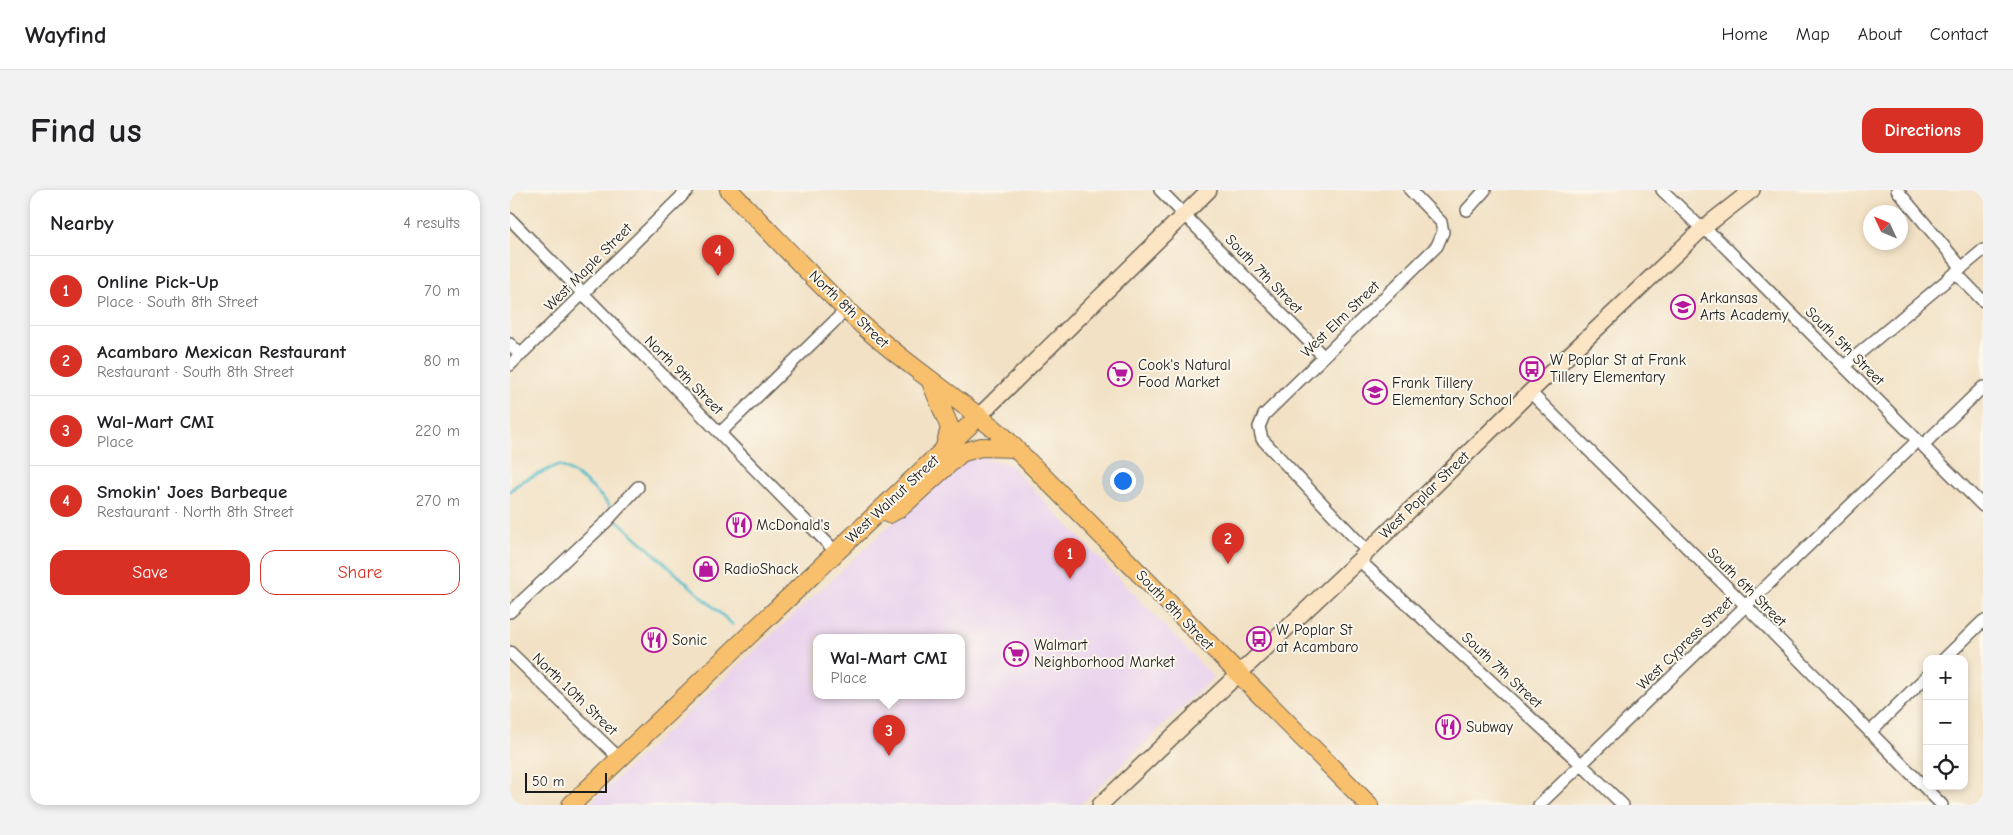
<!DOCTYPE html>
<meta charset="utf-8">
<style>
body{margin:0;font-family:"Comic Neue",sans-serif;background:#f2f2f2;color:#202124}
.controls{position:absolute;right:15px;bottom:15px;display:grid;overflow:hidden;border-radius:10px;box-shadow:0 2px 8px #0003}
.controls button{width:45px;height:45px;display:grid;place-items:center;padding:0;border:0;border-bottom:1px solid #e0e0e0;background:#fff;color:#202124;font:25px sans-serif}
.compass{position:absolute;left:1353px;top:15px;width:45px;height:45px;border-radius:50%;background:#fff;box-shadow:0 2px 8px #0003;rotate:314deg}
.scale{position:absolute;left:15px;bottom:12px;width:82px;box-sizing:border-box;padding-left:5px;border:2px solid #1c1c1c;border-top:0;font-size:14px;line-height:18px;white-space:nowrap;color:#1c1c1c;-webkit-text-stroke:4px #fbf7ec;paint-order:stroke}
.you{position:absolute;left:612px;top:290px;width:18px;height:18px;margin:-12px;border:4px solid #fff;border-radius:50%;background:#1a73e8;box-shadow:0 0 0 8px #1a73e833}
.badge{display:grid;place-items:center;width:32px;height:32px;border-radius:50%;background:#d93025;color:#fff;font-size:16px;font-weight:700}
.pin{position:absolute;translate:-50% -41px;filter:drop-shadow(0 1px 2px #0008)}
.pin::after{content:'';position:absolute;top:26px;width:18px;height:15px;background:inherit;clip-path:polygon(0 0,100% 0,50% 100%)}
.popup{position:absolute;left:303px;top:444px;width:152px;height:65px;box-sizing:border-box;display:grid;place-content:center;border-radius:10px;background:#fff;filter:drop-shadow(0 1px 4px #0005);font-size:16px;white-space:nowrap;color:#757577}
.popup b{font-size:19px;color:#202124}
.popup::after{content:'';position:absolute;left:50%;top:100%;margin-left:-10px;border:10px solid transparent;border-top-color:#fff}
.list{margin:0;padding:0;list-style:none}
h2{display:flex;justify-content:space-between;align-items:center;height:65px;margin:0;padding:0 20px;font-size:21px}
h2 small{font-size:16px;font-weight:400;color:#757577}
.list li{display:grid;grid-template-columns:32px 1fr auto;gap:15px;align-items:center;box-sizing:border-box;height:70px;padding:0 20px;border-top:1px solid #e0e0e0}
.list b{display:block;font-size:19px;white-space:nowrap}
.list p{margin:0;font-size:16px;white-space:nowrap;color:#757577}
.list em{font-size:16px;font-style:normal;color:#757577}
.actions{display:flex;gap:10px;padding:15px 20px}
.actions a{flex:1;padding:11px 0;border:1px solid #d93025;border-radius:15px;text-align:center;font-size:18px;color:#d93025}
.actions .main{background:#d93025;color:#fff}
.icon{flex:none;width:28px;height:28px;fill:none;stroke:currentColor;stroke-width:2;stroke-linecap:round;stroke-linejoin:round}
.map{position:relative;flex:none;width:1473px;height:615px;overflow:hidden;border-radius:15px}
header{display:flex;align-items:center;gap:30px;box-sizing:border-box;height:70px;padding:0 25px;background:#fff;border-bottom:1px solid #e0e0e0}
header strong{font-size:24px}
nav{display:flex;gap:28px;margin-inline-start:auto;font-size:18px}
.intro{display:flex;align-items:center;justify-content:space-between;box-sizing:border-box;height:120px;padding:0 30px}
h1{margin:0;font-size:35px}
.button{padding:12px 22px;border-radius:15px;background:#d93025;color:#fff;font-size:18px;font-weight:700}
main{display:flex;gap:30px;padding:0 30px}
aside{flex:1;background:#fff;border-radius:15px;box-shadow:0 2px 8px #0003}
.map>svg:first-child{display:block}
.built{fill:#e9d2ed;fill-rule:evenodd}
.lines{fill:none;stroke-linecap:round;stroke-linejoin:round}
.stream{stroke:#4cb9c6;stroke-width:3}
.street-casing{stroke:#676157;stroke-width:14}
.secondary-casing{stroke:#676157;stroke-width:18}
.primary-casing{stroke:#676157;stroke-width:20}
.street{stroke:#fff;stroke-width:11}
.secondary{stroke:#fce5c4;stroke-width:15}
.primary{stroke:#f8bf6c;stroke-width:18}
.labels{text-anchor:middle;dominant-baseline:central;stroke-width:4;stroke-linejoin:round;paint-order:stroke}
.street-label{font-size:15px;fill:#1c1c1c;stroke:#fbf7ec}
.poi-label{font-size:15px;fill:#1c1c1c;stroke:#fbf7ec;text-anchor:start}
</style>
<header>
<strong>Wayfind</strong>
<nav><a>Home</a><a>Map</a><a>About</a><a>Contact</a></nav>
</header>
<div class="intro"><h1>Find us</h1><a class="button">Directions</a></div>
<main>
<aside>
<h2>Nearby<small>4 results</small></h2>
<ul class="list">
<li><span class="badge">1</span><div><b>Online Pick-Up</b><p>Place · South 8th Street</p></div><em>70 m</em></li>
<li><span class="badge">2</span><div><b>Acambaro Mexican Restaurant</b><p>Restaurant · South 8th Street</p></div><em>80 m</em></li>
<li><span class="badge">3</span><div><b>Wal-Mart CMI</b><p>Place</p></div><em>220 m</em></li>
<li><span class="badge">4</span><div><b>Smokin' Joes Barbeque</b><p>Restaurant · North 8th Street</p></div><em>270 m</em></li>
</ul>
<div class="actions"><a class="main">Save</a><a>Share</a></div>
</aside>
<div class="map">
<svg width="1473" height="615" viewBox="0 0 1473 615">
<rect width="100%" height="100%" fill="#fbf7ec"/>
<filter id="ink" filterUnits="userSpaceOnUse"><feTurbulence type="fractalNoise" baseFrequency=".02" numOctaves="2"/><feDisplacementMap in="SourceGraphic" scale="10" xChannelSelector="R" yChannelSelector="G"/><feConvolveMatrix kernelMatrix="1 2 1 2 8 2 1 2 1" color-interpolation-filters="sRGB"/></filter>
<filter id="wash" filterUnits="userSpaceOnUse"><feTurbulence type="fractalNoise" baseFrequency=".0096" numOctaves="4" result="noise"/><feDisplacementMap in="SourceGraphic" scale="20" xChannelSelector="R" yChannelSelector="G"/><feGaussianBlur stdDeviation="1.12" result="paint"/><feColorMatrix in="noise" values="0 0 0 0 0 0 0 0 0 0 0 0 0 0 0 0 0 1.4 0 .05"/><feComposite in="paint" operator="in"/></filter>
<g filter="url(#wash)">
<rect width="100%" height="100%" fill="#f2e1c4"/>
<!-- built -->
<path class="built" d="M472 268 499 274 704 487 570 615H78L443 277 457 269ZM306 447H452V505H306Z"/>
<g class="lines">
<!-- stream -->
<path class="stream" d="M0 301 12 291 49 275C70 285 83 297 99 315
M108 331 222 434"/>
</g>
</g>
<g filter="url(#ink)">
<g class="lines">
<defs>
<path id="street" d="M650 0 813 166
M1152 0 1192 39 1205 47 1473 316
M1387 0 1452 78
M957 20 975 0
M0 29 326 362
M1446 83 1473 111
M0 154 11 165
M0 175 178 0
M1334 176 1473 60
M1020 202 1236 416 1432 615
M210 243 337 119
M1413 255 1473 197
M857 361 752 249 749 237 754 225 927 56 933 42 931 32 900 0
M849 370 1071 574 1113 615
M0 422 96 332 128 297
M0 462 109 568
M1434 469 1473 431
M1360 542 1417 486
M1029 615 1407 251"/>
<path id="secondary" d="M469 226 699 0
M590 615 849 370 1020 202 1192 39 1242 0"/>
<path id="primary" d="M219 0C265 46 309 96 358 140 401 178 449 209 493 246L859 615
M421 192 440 238 434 260
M379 324 390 318 451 263 471 257 505 258
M61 615 469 226"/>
</defs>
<!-- street casing -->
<use href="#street" class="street-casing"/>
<!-- secondary casing -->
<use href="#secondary" class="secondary-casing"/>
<!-- primary casing -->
<use href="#primary" class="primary-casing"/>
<!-- street -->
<use href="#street" class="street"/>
<!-- secondary -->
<use href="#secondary" class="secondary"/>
<!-- primary -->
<use href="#primary" class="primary"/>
</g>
</g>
<!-- icons -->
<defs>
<symbol id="school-ring" viewBox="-11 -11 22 22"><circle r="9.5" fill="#fbf7ec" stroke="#b5179e" stroke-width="1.5"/><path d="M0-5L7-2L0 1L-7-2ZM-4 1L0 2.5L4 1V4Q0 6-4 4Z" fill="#b5179e"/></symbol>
<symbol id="bus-ring" viewBox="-11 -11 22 22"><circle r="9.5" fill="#fbf7ec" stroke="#b5179e" stroke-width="1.5"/><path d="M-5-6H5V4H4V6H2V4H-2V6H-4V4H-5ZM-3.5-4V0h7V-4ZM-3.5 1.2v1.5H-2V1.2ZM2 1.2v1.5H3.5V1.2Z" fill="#b5179e"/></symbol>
<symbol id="supermarket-ring" viewBox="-11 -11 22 22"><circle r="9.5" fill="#fbf7ec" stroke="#b5179e" stroke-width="1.5"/><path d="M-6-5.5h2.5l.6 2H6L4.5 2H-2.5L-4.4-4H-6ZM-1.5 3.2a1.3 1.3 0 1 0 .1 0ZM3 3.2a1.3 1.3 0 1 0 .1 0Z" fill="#b5179e"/></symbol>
<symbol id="restaurant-ring" viewBox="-11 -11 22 22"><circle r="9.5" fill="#fbf7ec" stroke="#b5179e" stroke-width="1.5"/><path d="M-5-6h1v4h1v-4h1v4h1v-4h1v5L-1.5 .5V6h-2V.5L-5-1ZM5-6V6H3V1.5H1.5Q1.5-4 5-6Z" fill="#b5179e"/></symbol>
<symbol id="shop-ring" viewBox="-11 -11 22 22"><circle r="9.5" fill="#fbf7ec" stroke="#b5179e" stroke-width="1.5"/><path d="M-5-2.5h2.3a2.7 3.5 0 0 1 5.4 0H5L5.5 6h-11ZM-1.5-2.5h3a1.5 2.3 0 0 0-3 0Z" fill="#b5179e"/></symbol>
</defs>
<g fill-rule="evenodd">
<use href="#school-ring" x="1159" y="103" width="28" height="28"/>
<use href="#bus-ring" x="1008" y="165" width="28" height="28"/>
<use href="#supermarket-ring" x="596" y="170" width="28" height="28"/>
<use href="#school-ring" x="851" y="188" width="28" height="28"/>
<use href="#restaurant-ring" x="215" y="321" width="28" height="28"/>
<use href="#shop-ring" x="182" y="365" width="28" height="28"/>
<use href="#bus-ring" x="735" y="435" width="28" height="28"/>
<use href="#restaurant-ring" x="130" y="436" width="28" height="28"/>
<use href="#supermarket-ring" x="492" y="450" width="28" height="28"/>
<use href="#restaurant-ring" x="924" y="523" width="28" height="28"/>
</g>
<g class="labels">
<!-- street labels -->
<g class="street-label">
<text transform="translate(78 77) rotate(-45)">West Maple Street</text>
<text transform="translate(754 84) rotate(46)">South 7th Street</text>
<text transform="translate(339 119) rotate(44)">North 8th Street</text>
<text transform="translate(830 129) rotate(-44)">West Elm Street</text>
<text transform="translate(1335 156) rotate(45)">South 5th Street</text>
<text transform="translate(174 185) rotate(45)">North 9th Street</text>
<text transform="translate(914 305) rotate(-44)">West Poplar Street</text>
<text transform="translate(382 309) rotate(-43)">West Walnut Street</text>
<text transform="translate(1237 397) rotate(45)">South 6th Street</text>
<text transform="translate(665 420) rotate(46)">South 8th Street</text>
<text transform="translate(1175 453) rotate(-44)">West Cypress Street</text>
<text transform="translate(992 480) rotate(43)">South 7th Street</text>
<text transform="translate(65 504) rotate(44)">North 10th Street</text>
</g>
<!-- poi labels -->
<g class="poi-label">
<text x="1190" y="108">Arkansas<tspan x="1190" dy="17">Arts Academy</tspan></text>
<text x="1040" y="170">W Poplar St at Frank<tspan x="1040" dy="17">Tillery Elementary</tspan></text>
<text x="628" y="175">Cook's Natural<tspan x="628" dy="17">Food Market</tspan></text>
<text x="882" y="193">Frank Tillery<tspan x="882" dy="17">Elementary School</tspan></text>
<text x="246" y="335">McDonald's</text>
<text x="214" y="379">RadioShack</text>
<text x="766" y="440">W Poplar St<tspan x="766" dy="17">at Acambaro</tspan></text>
<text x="162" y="450">Sonic</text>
<text x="524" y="455">Walmart<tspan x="524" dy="17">Neighborhood Market</tspan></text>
<text x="956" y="537">Subway</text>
</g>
</g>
</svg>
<div class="controls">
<button>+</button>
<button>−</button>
<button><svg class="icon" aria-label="locate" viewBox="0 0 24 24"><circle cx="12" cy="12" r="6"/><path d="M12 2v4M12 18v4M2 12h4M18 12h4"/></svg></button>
</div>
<svg class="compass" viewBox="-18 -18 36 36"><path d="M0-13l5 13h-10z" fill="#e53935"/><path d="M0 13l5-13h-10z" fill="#757577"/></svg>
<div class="scale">50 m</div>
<div class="you"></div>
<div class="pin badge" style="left:560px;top:389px">1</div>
<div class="pin badge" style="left:718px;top:374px">2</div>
<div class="pin badge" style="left:379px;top:566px">3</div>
<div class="popup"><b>Wal-Mart CMI</b>Place</div>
<div class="pin badge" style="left:208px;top:86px">4</div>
</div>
</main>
